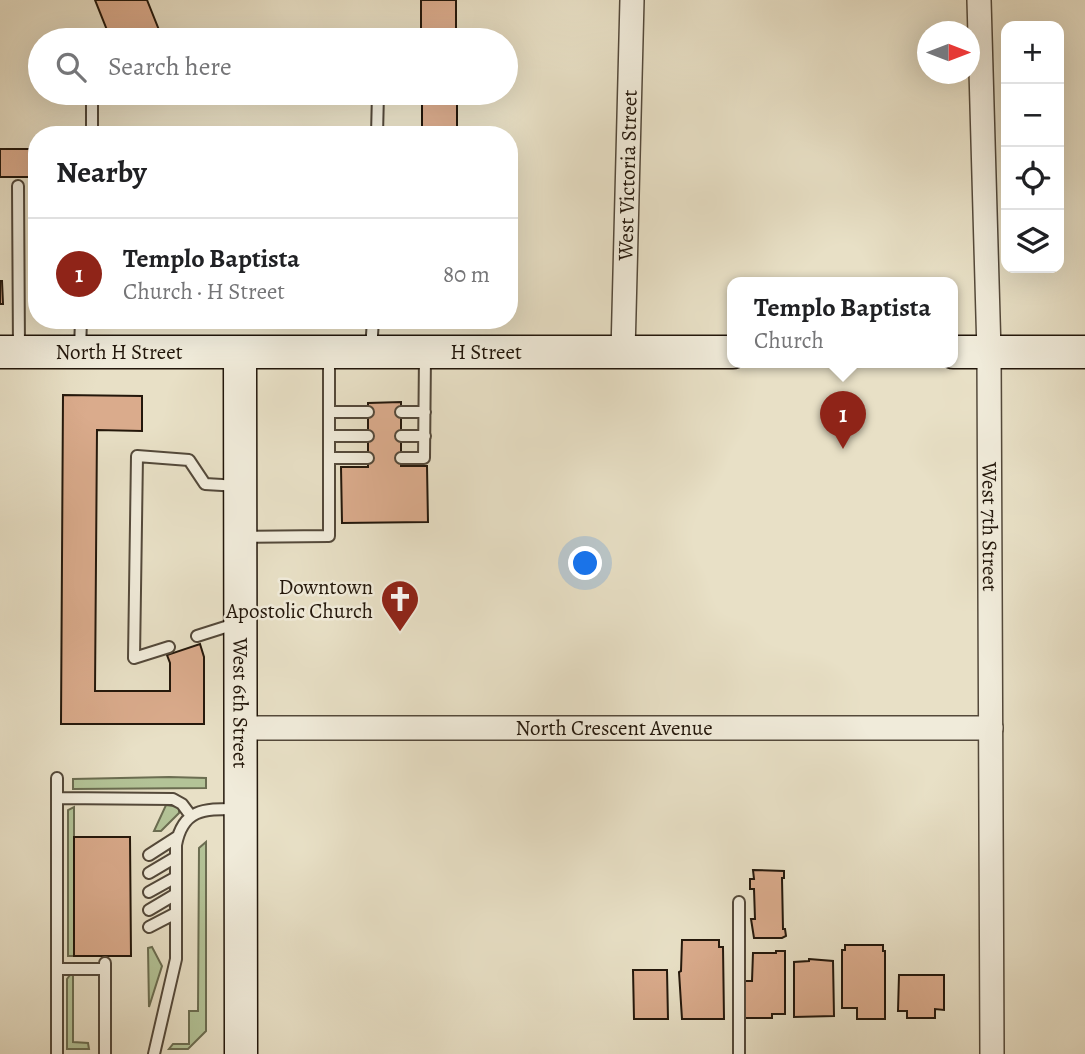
<!DOCTYPE html>
<meta charset="utf-8">
<style>
body{margin:0;font-family:Alegreya,serif;background:#f2f2f2;color:#202124}
.controls{position:absolute;right:21px;top:21px;display:grid;overflow:hidden;border-radius:14px;box-shadow:0 7px 28px #0002}
.controls button{width:63px;height:63px;display:grid;place-items:center;padding:0;border:0;border-bottom:2px solid #e0e0e0;background:#fff;color:#202124;font:35px sans-serif}
.compass{position:absolute;left:917px;top:21px;width:63px;height:63px;border-radius:50%;background:#fff;box-shadow:0 7px 28px #0002;rotate:90deg}
.you{position:absolute;left:586px;top:564px;width:24px;height:24px;margin:-18px;border:5px solid #fff;border-radius:50%;background:#1a73e8;box-shadow:0 0 0 10px #1a73e833}
.badge{display:grid;place-items:center;width:46px;height:46px;border-radius:50%;background:#8f2418;color:#fff;font-size:23px;font-weight:700}
.pin{position:absolute;translate:-50% -58px;filter:drop-shadow(0 2px 4px #0008)}
.pin::after{content:'';position:absolute;top:37px;width:24px;height:21px;background:inherit;clip-path:polygon(0 0,100% 0,50% 100%)}
.popup{position:absolute;left:727px;top:277px;width:231px;height:91px;box-sizing:border-box;display:grid;place-content:center;border-radius:14px;background:#fff;filter:drop-shadow(0 2px 5px #0005);font-size:23px;white-space:nowrap;color:#757577}
.popup b{font-size:26px;color:#202124}
.popup::after{content:'';position:absolute;left:50%;top:100%;margin-left:-14px;border:14px solid transparent;border-top-color:#fff}
.list{margin:0;padding:0;list-style:none}
h2{display:flex;justify-content:space-between;align-items:center;height:91px;margin:0;padding:0 28px;font-size:30px}
h2 small{font-size:23px;font-weight:400;color:#757577}
.list li{display:grid;grid-template-columns:46px 1fr auto;gap:21px;align-items:center;box-sizing:border-box;height:112px;padding:0 28px;border-top:2px solid #e0e0e0}
.list b{display:block;font-size:26px;white-space:nowrap}
.list p{margin:0;font-size:23px;white-space:nowrap;color:#757577}
.list em{font-size:23px;font-style:normal;color:#757577}
.icon{flex:none;width:38px;height:38px;fill:none;stroke:currentColor;stroke-width:2;stroke-linecap:round;stroke-linejoin:round}
.map{position:relative;flex:none;width:1085px;height:1054px;overflow:hidden}
.search{position:absolute;background:#fff;box-shadow:0 7px 28px #0002;left:28px;top:28px;width:490px;height:77px;display:flex;align-items:center;gap:18px;box-sizing:border-box;padding:0 24px;border-radius:38px;color:#757577;font-size:26px}
.panel{position:absolute;background:#fff;box-shadow:0 7px 28px #0002;left:28px;top:126px;width:490px;height:203px;border-radius:28px}
.map>svg:first-child{display:block}
.green{fill:#b3c397;stroke:#6b6d51;stroke-width:2}
.building{fill:#daab8c;stroke:#23170b;stroke-width:2}
.lines{fill:none;stroke-linecap:round;stroke-linejoin:round}
.lane-casing{stroke:#54493a;stroke-width:14}
.street-casing{stroke:#54493a;stroke-width:26}
.secondary-casing{stroke:#23170b;stroke-width:35}
.lane{stroke:#f0ebda;stroke-width:10}
.street{stroke:#f0ebda;stroke-width:23}
.secondary{stroke:#f0ebda;stroke-width:32}
.labels{text-anchor:middle;dominant-baseline:central;stroke-width:5;stroke-linejoin:round;paint-order:stroke}
.street-label{font-size:21px;fill:#23170b;stroke:#f0ebda}
.poi-label{font-size:21px;fill:#23170b;stroke:#f0ebda;text-anchor:end}
</style>
<div class="map">
<svg width="1085" height="1054" viewBox="0 0 1085 1054">
<rect width="100%" height="100%" fill="#e8e0c6"/>
<filter id="stains"><feTurbulence type="fractalNoise" baseFrequency=".00286" numOctaves="4"/><feColorMatrix values="0 0 0 0 .2 0 0 0 0 .09 0 0 0 0 .02 0 0 0 .5 -.17"/></filter>
<radialGradient id="worn" r=".72"><stop offset=".6" stop-color="#630" stop-opacity="0"/><stop offset="1" stop-color="#630" stop-opacity=".3"/></radialGradient>
<!-- green -->
<path class="green" d="M169 777 206 778V788L73 789V779Z
M166 805 179 807V813L161 831H154Z
M74 807V956H68V810Z
M206 842V1031L188 1049H169L173 1044H189V1011H198L199 848Z
M152 947 162 966 149 1007 148 948Z
M70 975H73V1042L88 1043 89 1049H67V979Z"/>
<!-- building -->
<path class="building" d="M95 0H147L163 40H111Z
M421 0H456V40H421Z
M133 93H158L136 102Z
M422 93H457V135H422Z
M0 149H37V177H0Z
M0 281H2L3 304H0Z
M63 395 142 396V431L97 430 95 691H170V663L167 655 200 644 204 657V724H61Z
M401 402V466H427L428 522 342 523 341 467H368V403Z
M74 837H130L131 956H74Z
M753 870 784 871V878H782L783 929H785L786 936 782 938H754L751 919H755L754 889H750V879H754Z
M682 940H719V947H723L724 1019H682L679 972 681 971Z
M845 945H883V951H885V1019H857V1008H842V950H845Z
M776 951H785V1014H772V1018H743V981H752L753 953H776Z
M809 959 833 961 834 1016 794 1017V962L809 961Z
M633 970H667L668 1019H634Z
M899 975H944V1010L935 1009V1018H907V1011H898Z"/>
<g class="lines">
<defs>
<path id="lane" d="M335 35 380 36V40
M92 133 123 135
M92 135V93
M377 135 378 93
M18 186 19 349
M80 349 81 320
M371 350 373 320
M329 412H368
M401 412H425
M329 436H368
M401 436H425
M329 458H368
M401 458H424L425 355
M242 537 329 536V355
M197 636 238 623
M169 647 134 658 137 456 189 460 205 484 239 486
M57 778V1054
M57 798 173 799 182 804 191 816
M149 855 177 837
M149 873 176 857
M149 892 176 877
M739 902V1054
M149 910 176 894
M149 927 176 913
M105 963V1054
M58 969H105
M154 1054 176 959V845C183 808 205 809 237 809"/>
<g id="street">
<path id="s1" d="M979 0 989 352 992 1054"/>
<path id="s2" d="M623 352 632 0"/>
<path id="s3" d="M240 728H991"/>
</g>
<g id="secondary">
<path id="s4" d="M0 352H733"/>
<path d="M953 352H1085"/>
<path id="s5" d="M240 353 241 1054"/>
</g>
</defs>
<!-- lane casing -->
<use href="#lane" class="lane-casing"/>
<!-- street casing -->
<use href="#street" class="street-casing"/>
<!-- secondary casing -->
<use href="#secondary" class="secondary-casing"/>
<!-- lane -->
<use href="#lane" class="lane"/>
<!-- street -->
<use href="#street" class="street"/>
<!-- secondary -->
<use href="#secondary" class="secondary"/>
</g>
<!-- icons -->
<defs>
<symbol id="church-pin" viewBox="-11 -11 22 30"><path d="M0 17L-7.5 6A9.5 9.5 0 1 1 7.5 6Z" fill="#8f2418" stroke="#f0ebda"/><path d="M-1.2-6h2.4v3.5h3.3v2.4h-3.3V6h-2.4V-.1h-3.3v-2.4h3.3Z" fill="#fff"/></symbol>
</defs>
<g fill-rule="evenodd">
<use href="#church-pin" x="378" y="577" width="44" height="60"/>
</g>
<g class="labels">
<!-- street labels -->
<g class="street-label">
<text stroke="none"><textPath href="#s2" startOffset="177">West Victoria Street</textPath></text>
<text stroke="none"><textPath href="#s4" startOffset="119">North H Street</textPath></text>
<text stroke="none"><textPath href="#s4" startOffset="486">H Street</textPath></text>
<text stroke="none"><textPath href="#s1" startOffset="527">West 7th Street</textPath></text>
<text stroke="none"><textPath href="#s5" startOffset="350">West 6th Street</textPath></text>
<text stroke="none"><textPath href="#s3" startOffset="374">North Crescent Avenue</textPath></text>
</g>
<!-- poi labels -->
<g class="poi-label">
<text x="373" y="587">Downtown<tspan x="373" dy="24">Apostolic Church</tspan></text>
</g>
</g>
<rect width="100%" height="100%" filter="url(#stains)"/>
<rect width="100%" height="100%" fill="url(#worn)"/>
</svg>
<div class="controls">
<button>+</button>
<button>−</button>
<button><svg class="icon" aria-label="locate" viewBox="0 0 24 24"><circle cx="12" cy="12" r="6"/><path d="M12 2v4M12 18v4M2 12h4M18 12h4"/></svg></button>
<button><svg class="icon" aria-label="layers" viewBox="0 0 24 24"><path d="M12 4l9 5-9 5-9-5zM3 14l9 5 9-5"/></svg></button>
</div>
<svg class="compass" viewBox="-18 -18 36 36"><path d="M0-13l5 13h-10z" fill="#e53935"/><path d="M0 13l5-13h-10z" fill="#757577"/></svg>
<div class="you"></div>
<div class="pin badge" style="left:843px;top:449px">1</div>
<div class="popup"><b>Templo Baptista</b>Church</div>
<div class="search"><svg class="icon" aria-label="search" viewBox="0 0 24 24"><circle cx="10" cy="10" r="6"/><path d="M15 15l6 6"/></svg>Search here</div>
<section class="panel">
<h2>Nearby<small></small></h2>
<ul class="list">
<li><span class="badge">1</span><div><b>Templo Baptista</b><p>Church · H Street</p></div><em>80 m</em></li>
</ul>
</section>
</div>
